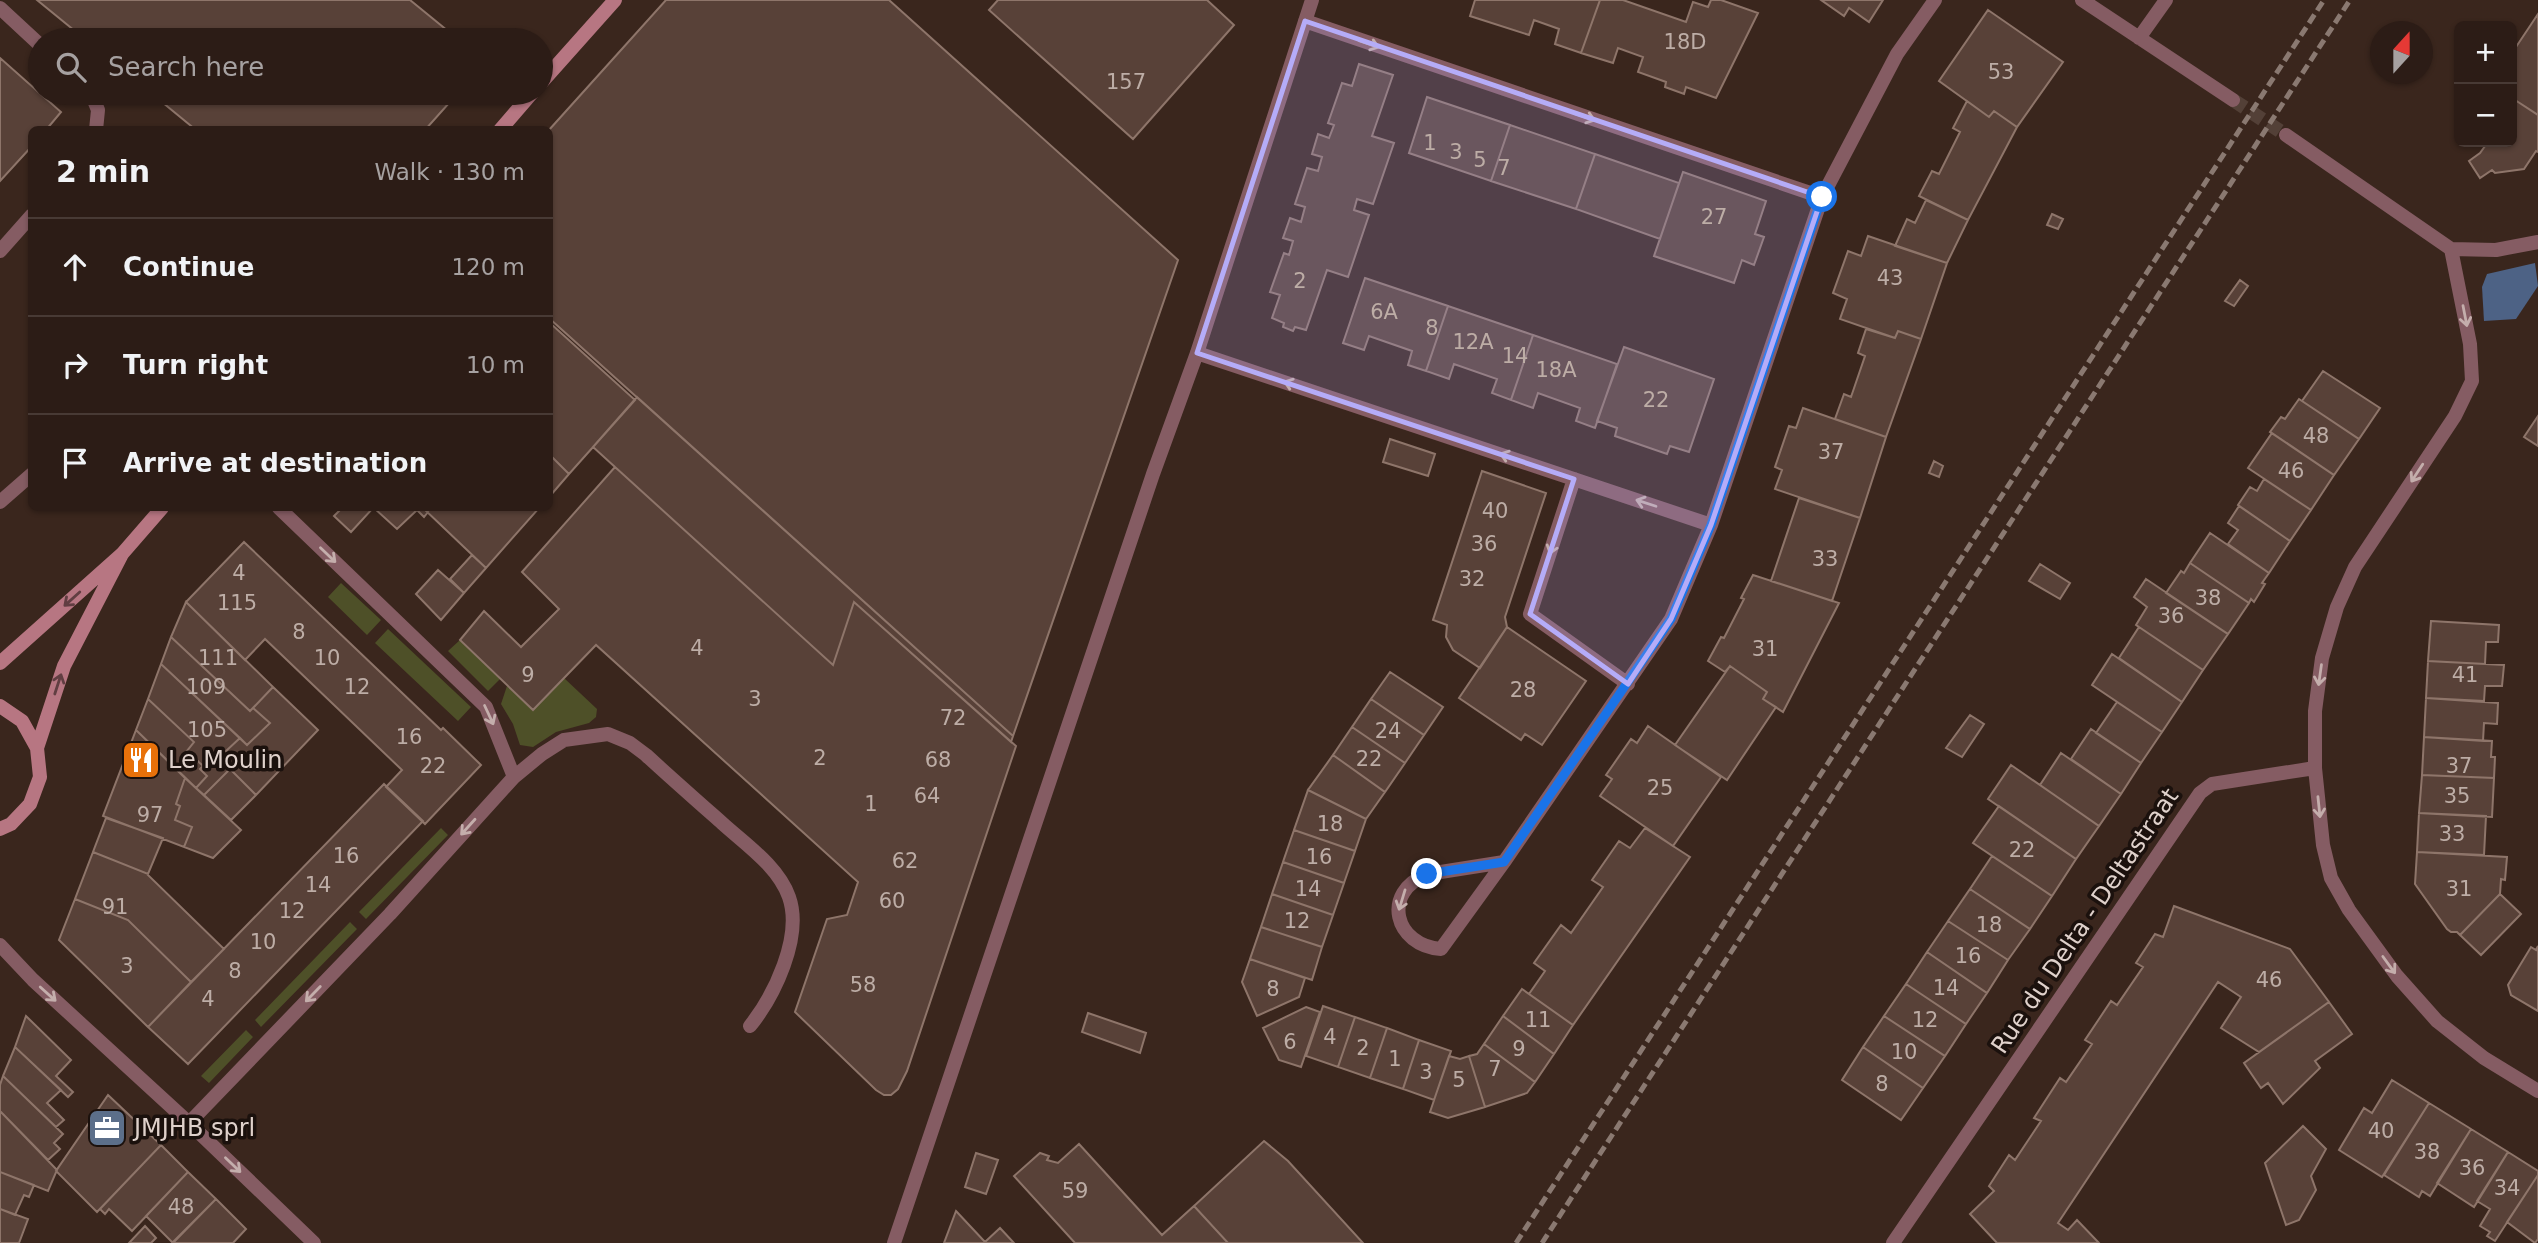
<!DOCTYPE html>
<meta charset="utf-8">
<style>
body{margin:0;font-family:"DejaVu Sans",sans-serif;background:#34251f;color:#f1f3f6}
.controls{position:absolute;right:21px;top:21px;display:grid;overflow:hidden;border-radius:10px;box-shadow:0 2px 5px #0004}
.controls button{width:63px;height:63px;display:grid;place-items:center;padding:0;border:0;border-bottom:2px solid #483a35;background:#2c1c16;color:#f1f3f6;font:35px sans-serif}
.compass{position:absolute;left:2370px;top:21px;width:63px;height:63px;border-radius:50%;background:#2c1c16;box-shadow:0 2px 5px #0004;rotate:21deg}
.stop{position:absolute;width:21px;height:21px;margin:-16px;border:5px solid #1a73e8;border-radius:50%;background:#fff}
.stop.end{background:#1a73e8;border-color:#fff;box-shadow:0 2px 7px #0008}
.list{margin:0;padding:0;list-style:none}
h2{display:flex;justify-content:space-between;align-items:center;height:91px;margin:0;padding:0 28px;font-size:30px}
h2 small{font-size:23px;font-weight:400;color:#a6a1a1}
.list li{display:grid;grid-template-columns:46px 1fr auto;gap:21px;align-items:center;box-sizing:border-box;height:98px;padding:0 28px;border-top:2px solid #483a35}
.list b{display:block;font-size:26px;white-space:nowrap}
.list em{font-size:23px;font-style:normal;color:#a6a1a1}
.icon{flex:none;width:38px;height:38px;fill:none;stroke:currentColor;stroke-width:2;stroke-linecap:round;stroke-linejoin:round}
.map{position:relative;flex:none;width:2538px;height:1243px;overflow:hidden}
.search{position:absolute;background:#2c1c16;box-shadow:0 2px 5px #0004;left:28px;top:28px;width:525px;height:77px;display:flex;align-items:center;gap:18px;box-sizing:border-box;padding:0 24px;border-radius:38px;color:#a6a1a1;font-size:26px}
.panel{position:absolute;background:#2c1c16;box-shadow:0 2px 5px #0004;left:28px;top:126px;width:525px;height:385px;border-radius:10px}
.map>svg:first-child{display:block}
.green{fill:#4e5028}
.water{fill:#4d6285}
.building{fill:#584138;stroke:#8e756a;stroke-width:2}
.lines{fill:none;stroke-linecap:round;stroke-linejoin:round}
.minor-tunnel{stroke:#534037;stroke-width:14;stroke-dasharray:14 7;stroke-linecap:butt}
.service{stroke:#855c63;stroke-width:14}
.minor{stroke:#855c63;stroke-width:14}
.secondary{stroke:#b77682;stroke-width:14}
.rail{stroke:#8a7971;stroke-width:5;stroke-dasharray:10 5;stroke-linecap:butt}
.oneway{stroke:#c4aeac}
.oneway2{stroke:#613e42}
.route{stroke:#1a73e8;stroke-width:9}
.marked{fill:#b5acf8;fill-opacity:0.2;stroke:#b5acf8;stroke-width:5;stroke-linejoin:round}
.labels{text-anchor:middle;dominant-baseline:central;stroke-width:7;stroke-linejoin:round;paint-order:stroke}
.number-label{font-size:21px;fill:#bdada6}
.poi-label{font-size:24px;fill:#dfd1cb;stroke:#1b110d;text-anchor:start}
.street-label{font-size:24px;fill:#dfd1cb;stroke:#1b110d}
</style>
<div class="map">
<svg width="2538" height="1243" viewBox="0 0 2538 1243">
<rect width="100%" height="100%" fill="#3a261d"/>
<!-- green -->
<path class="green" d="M341 583 381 620 367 635 328 597Z
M388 629 471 707 458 721 375 643Z
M460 640 500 679 488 691 448 651Z
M564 678 597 709 596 717 589 723 556 732 533 747 520 745 513 724 501 704 507 686 533 710Z
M441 828 448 835 366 919 359 912Z
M350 922 357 929 261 1027 255 1020Z
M246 1030 253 1037 209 1083 201 1076Z"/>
<!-- water -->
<path class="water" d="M2535 263 2538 286 2516 319 2484 321 2482 287 2487 274Z"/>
<!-- building -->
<path class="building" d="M37 0H410L459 40H86Z
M666 0H889L1178 260 1013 736 550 319 549 130Z
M998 0H1207L1234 25 1133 139 989 10Z
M1475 0H1600L1581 53 1555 44 1559 29 1534 20 1529 35 1470 16Z
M1600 0H1623L1686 22 1693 2 1708 7 1711 0H1721L1758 13 1716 98 1686 87 1684 94 1665 87 1666 82 1638 72 1643 57 1618 48 1613 63 1581 53Z
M1821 0H1883L1869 22 1849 8 1844 16Z
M1988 10 2063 62 2017 127 1994 111 1989 117 1939 81Z
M2538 14V115L2512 98V89L2515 84 2512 82V53Z
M0 58 61 112 46 130H32V146L0 181Z
M1359 64 1393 75 1372 136 1394 143 1373 204 1357 199 1354 210 1369 215 1348 277 1327 270 1306 330 1295 327 1293 331 1283 327 1284 323 1272 318 1280 295 1270 292 1284 253 1289 255 1293 241 1283 238 1290 218 1301 222 1305 207 1295 204 1307 168 1318 171 1322 157 1312 154 1318 134 1329 138 1334 125 1328 123 1342 83 1352 86Z
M151 93H458L425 130H196Z
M1427 97 1510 125 1491 181 1409 153Z
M2512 98 2538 115V152L2536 151 2524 169 2495 173 2492 170 2480 178 2469 161 2480 153 2488 142H2512Z
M1967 101 1989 117 1994 111 2017 127 1968 220 1919 196 1932 171 1939 174 1960 132 1953 128Z
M1510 125 1595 154 1576 209 1491 181Z
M1595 154 1679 183 1660 239 1576 209Z
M1683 172 1766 201 1755 234 1764 237 1754 265 1742 260 1734 283 1654 256Z
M1926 200 1968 220 1947 263 1895 246 1907 219 1915 223Z
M2052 214 2063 219 2058 229 2047 225Z
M1868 236 1947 263 1921 339 1898 331 1895 338 1840 319 1847 299 1833 293 1848 251 1861 256Z
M1365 278 1448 306 1426 371 1408 365 1412 351 1369 336 1364 350 1343 343Z
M2240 280 2248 286 2234 306 2225 301Z
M1448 306 1533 335 1511 400 1492 393 1497 379 1454 364 1449 379 1426 371Z
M550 323 635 400 569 474 550 455Z
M1866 329 1895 338 1898 331 1921 339 1886 437 1835 419 1844 394 1851 397 1865 356 1858 353Z
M1533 335 1617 364 1595 428 1576 421 1580 408 1538 393 1533 408 1511 400Z
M1624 347 1714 379 1689 452 1670 446 1667 454 1615 436 1617 428 1597 421Z
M2323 371 2380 408 2359 439 2302 401Z
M637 397 1013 736 1011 742 854 602 833 665 615 467 593 447Z
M2299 399 2359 439 2334 475 2270 432 2281 417 2285 419Z
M1803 408 1886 437 1860 518 1775 489 1782 470 1775 467 1789 426 1796 428Z
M2538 416V446L2524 437Z
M2272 433 2334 475 2311 510 2248 468Z
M1390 439 1435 454 1428 476 1383 462Z
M550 455 569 474 550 496Z
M1934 461 1943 466 1939 477 1929 473Z
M615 467 833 665 854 602 1016 746 907 1071 898 1089 891 1095H884L876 1090 795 1012 827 919 847 915 858 882 596 645 533 710 460 640 484 611 521 647 559 609 522 572Z
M1482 471 1546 493 1505 617 1507 627 1480 668 1453 650 1446 637 1447 625 1433 620Z
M2264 479 2311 510 2290 541 2238 505 2250 487 2257 491Z
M1799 498 1860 518 1832 601 1771 581Z
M2239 506 2290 541 2269 573 2228 544 2238 530 2228 523Z
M342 508H373L351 532 334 516Z
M374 508H423L428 512 424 517 417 510 397 529Z
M423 508H539L486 568Z
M2210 533 2269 573 2262 583 2265 584 2254 602 2251 599 2249 603 2190 563Z
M244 542 441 730 443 728 481 765 425 824 386 787 402 770 265 639 245 660 186 602Z
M472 555 486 568 464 593 450 579Z
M2190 563 2249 603 2228 634 2166 593 2181 571 2184 573Z
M2040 564 2070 583 2060 599 2029 581Z
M438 570 464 593 441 620 416 594Z
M1753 575 1839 603 1783 712 1763 699 1767 692 1730 666 1725 672 1708 661 1721 637 1724 638 1744 599 1741 598Z
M2146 579 2228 634 2203 670 2136 625 2147 607 2134 597Z
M186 602 273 687 250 711 171 637Z
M2431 621 2499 625 2498 642H2486L2485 664 2428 661Z
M1507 627 1586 681 1542 745 1525 734 1521 740 1459 698Z
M2139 627 2203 670 2182 702 2119 658Z
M171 637 250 711 253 708 270 723 247 745 161 664Z
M2112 654 2182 702 2162 732 2092 685Z
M2428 661 2504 665 2502 686H2485L2484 701 2426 698Z
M161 664 240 738 226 751 237 762 204 795 196 788 207 776 200 769 203 766 187 751 194 742 148 699Z
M1730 666 1767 692 1763 699 1776 707 1727 780 1675 745Z
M1390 672 1443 707 1424 735 1371 699Z
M273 687 318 730 256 795 230 769 237 762 226 751 240 738 247 745 270 723 253 708Z
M2426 698 2498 703 2497 724 2484 723 2483 741 2424 737Z
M148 699 194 742 187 751 203 766 200 769 207 776 196 788 136 730Z
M1371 699 1424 735 1405 763 1352 727Z
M2117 702 2162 732 2141 763 2096 733Z
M1970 715 1984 724 1962 757 1946 748Z
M1648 726 1721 777 1673 846 1600 796 1612 779 1606 775 1631 739 1637 743Z
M1352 727 1405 763 1385 792 1333 755Z
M2091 729 2141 763 2121 794 2071 759Z
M136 730 185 778 176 804 180 806 175 820 192 827 184 847 103 816Z
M2424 737 2492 741 2491 757H2495L2494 778 2422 775Z
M2061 753 2121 794 2099 826 2040 785Z
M1333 755 1385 792 1366 819 1308 790Z
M2011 765 2099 826 2076 859 1988 799Z
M230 769 256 795 231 820 204 795Z
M2422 775 2494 778 2492 817 2419 813Z
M185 778 241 830 213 858 184 847 192 827 175 820 180 806 176 804Z
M384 784 423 821 188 1064 148 1027Z
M1308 790 1366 819 1355 851 1294 830Z
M1999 806 2076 859 2052 896 1973 843Z
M2419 813 2486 816 2484 855 2417 852Z
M106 818 163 838 148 874 93 852Z
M1645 828 1690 857 1573 1025 1529 994 1545 971 1534 963 1561 925 1571 933 1603 887 1592 880 1619 841 1630 848Z
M1294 830 1355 851 1344 883 1283 862Z
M93 852 146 873 224 949 191 982 128 920 75 899Z
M2417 852 2507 857 2505 880 2501 879 2500 894 2460 935 2457 932H2451L2447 929 2415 884Z
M1992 856 2052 896 2030 929 1970 889Z
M1283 862 1344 883 1333 915 1272 894Z
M1970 889 2030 929 2008 960 1948 921Z
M1272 894 1333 915 1322 947 1261 927Z
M2500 894 2521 914 2481 955 2460 935Z
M75 899 128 920 191 982 148 1027 59 940Z
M2174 906 2290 949 2329 1002 2259 1052 2221 1028 2241 997 2218 982 2058 1223 2068 1230 2077 1220 2099 1243H1997L1970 1214 1994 1191 1989 1186 2009 1155 2015 1160 2041 1121 2034 1118 2060 1078 2066 1082 2092 1044 2085 1040 2111 1001 2117 1005 2143 967 2136 963 2155 934 2163 937Z
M1948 921 2008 960 1987 993 1927 952Z
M1261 927 1322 947 1312 980 1250 959Z
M2538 946V1011L2511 995 2508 985 2531 947 2536 950Z
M1927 952 1987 993 1966 1024 1906 984Z
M1250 959 1305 978 1299 997 1257 1016 1242 982Z
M1906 984 1966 1024 1945 1056 1884 1016Z
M1522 989 1573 1025 1554 1054 1503 1016Z
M2329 1002 2352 1034 2315 1061 2320 1068 2283 1104 2268 1083 2261 1088 2244 1063Z
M1323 1006 1355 1017 1338 1067 1306 1056Z
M1306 1007 1320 1012 1301 1067 1279 1060 1263 1028Z
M1088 1013 1146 1033 1140 1053 1082 1032Z
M26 1016 71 1060 56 1076 73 1092 68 1097 15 1047Z
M1503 1016 1554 1054 1535 1082 1484 1044Z
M1884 1016 1945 1056 1923 1088 1863 1047Z
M1355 1017 1387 1028 1370 1078 1338 1067Z
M1387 1028 1419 1040 1403 1089 1370 1078Z
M1419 1040 1451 1051 1434 1100 1403 1089Z
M1484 1044 1535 1082 1527 1093 1485 1107 1469 1056 1477 1054Z
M15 1047 61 1090 47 1103 64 1120 56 1127 3 1076Z
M1863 1047 1923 1088 1901 1120 1842 1080Z
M1449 1056 1460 1059 1469 1056 1485 1107 1448 1118 1430 1112Z
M3 1076 63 1134 54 1143 60 1149 48 1160 0 1111V1085Z
M2392 1080 2429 1103 2382 1177 2339 1150 2364 1108 2372 1113Z
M108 1095 161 1145 97 1212 56 1171Z
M2429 1103 2471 1129 2430 1196 2422 1191 2419 1197 2384 1175Z
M0 1111 57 1170 48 1191 0 1172Z
M2303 1126 2326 1149 2311 1176 2316 1190 2299 1220 2286 1225 2265 1163Z
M2471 1129 2508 1152 2474 1207 2437 1183Z
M1264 1141 1288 1161 1363 1243H1228L1194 1206Z
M1079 1144 1162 1235 1194 1206 1228 1243H1075L1014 1176 1040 1153 1049 1156 1047 1160 1058 1163Z
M161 1145 188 1172 132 1231 109 1209 105 1214 100 1209Z
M2508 1152 2538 1171V1175L2495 1241 2487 1236 2490 1232 2480 1226 2490 1209 2477 1201Z
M976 1153 998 1160 986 1194 965 1187Z
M0 1172 34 1185 29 1197 24 1195 15 1215 0 1209Z
M188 1172 216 1199 173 1243 146 1216Z
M2538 1175V1239L2535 1243 2507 1222Z
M216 1199 246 1229 233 1243H172Z
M0 1209 28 1219 19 1243H0Z
M956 1211 985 1242 1000 1228 1014 1243H944Z
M145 1226 156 1238 151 1243H129Z"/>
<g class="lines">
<!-- minor-tunnel -->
<path class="minor-tunnel" d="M2233 100 2286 135"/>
<!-- service -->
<path class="service" d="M0 8 40 45
M91 93 98 110 96 130
M0 251 32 215
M0 502 32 474"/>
<!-- minor -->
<path class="minor" d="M2082 0 2233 100
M1305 21 1822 197
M2139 38 2166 0
M2286 135 2451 249
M2451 249 2470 344 2472 381 2455 416 2355 567 2337 607 2322 658 2315 711V768L2323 845 2331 878 2349 910 2397 976 2437 1021 2484 1058 2538 1091
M2451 249 2496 250 2538 242
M1197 353 1711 525
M1574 479 1530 614 1628 684
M279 508 486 707 514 777
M1504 862 1428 874C1380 892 1395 946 1441 949L1504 862 1671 619 1711 525 1822 197 1897 54 1935 0
M0 945 33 980 189 1123 314 1243
M189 1123 390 914 514 777 542 754 564 740 608 734 630 743 646 755C671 778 696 800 722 823 745 844 778 866 789 897 803 937 774 996 750 1026
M894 1243 1153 474 1197 353 1312 0
M1893 1243 2200 793 2212 784 2315 768"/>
<!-- secondary -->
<path class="secondary" d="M541 83 615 0
M500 130 532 93
M0 663 122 554 162 508
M0 706 22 721 37 748
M0 829 11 824 30 804 40 777 37 748 64 666 122 554"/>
<!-- rail -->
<path class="rail" d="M1516 1243 2324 0
M1542 1243 2350 0"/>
</g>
<!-- one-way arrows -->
<defs><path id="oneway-shaft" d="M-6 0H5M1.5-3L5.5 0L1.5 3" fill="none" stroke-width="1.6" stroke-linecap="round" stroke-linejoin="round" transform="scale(1.75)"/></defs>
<g class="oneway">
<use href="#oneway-shaft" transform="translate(1369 44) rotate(19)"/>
<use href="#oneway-shaft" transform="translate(1585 117) rotate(19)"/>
<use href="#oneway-shaft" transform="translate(2465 316) rotate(79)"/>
<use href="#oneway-shaft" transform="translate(1294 385) rotate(-161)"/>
<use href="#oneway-shaft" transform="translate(1510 457) rotate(-161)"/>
<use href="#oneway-shaft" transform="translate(2417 473) rotate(123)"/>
<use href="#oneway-shaft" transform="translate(1646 503) rotate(-162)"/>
<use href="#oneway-shaft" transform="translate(1553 544) rotate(108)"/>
<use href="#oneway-shaft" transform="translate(328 555) rotate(44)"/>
<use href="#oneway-shaft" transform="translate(2320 675) rotate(98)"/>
<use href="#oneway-shaft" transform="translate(489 715) rotate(65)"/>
<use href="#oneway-shaft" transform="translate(2319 807) rotate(84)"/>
<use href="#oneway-shaft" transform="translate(468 827) rotate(132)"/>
<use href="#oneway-shaft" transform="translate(1402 900) rotate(107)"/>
<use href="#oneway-shaft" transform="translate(2389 965) rotate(54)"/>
<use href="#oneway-shaft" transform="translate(48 994) rotate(42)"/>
<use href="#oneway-shaft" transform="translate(313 994) rotate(134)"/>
<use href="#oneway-shaft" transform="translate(233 1165) rotate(44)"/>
</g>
<g class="oneway2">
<use href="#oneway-shaft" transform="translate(72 599) rotate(138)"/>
<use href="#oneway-shaft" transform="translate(58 684) rotate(-72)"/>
</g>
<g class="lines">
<!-- route -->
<path class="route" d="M1427 874 1504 862 1671 619 1711 525 1822 197"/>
</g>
<!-- marked area -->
<path class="marked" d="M1305 21 1822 197 1711 525 1671 619 1628 684 1530 614 1574 479 1197 353Z"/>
<!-- icons -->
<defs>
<symbol id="restaurant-square" viewBox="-11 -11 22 22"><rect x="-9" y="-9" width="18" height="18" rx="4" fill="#e8710a" stroke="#1b110d"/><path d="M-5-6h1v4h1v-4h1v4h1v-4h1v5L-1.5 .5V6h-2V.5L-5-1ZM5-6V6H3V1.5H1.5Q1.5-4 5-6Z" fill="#fff"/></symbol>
<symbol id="office-square" viewBox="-11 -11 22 22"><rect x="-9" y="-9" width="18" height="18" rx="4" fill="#5c6f8a" stroke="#1b110d"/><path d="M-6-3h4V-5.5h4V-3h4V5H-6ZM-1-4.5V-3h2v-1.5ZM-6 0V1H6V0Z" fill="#fff"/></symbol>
</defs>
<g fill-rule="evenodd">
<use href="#restaurant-square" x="119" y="738" width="44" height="44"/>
<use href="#office-square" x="85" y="1106" width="44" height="44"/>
</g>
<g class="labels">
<!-- number labels -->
<g class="number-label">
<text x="1685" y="42">18D</text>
<text x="2001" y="72">53</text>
<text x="1126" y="82">157</text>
<text x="1430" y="143">1</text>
<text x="1456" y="152">3</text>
<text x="1480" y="160">5</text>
<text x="1504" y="168">7</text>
<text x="1714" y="217">27</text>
<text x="1890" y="278">43</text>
<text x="1300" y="281">2</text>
<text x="1384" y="312">6A</text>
<text x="1432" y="328">8</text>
<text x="1473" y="342">12A</text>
<text x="1515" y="356">14</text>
<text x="1556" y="370">18A</text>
<text x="1656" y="400">22</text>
<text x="2316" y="436">48</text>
<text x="1831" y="452">37</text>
<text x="2291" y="471">46</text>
<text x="1495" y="511">40</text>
<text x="1484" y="544">36</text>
<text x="1825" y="559">33</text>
<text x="239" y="573">4</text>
<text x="1472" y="579">32</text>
<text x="2208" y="598">38</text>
<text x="237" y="603">115</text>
<text x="2171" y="616">36</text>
<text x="299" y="632">8</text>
<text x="697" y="648">4</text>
<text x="1765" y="649">31</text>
<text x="218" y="658">111</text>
<text x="327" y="658">10</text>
<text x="528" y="675">9</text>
<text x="2465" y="675">41</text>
<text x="206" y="687">109</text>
<text x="357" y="687">12</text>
<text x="1523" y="690">28</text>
<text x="755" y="699">3</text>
<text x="953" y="718">72</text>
<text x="207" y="730">105</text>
<text x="1388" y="731">24</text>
<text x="409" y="737">16</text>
<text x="820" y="758">2</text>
<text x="1369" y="759">22</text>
<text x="938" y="760">68</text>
<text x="433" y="766">22</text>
<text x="2459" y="766">37</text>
<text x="1660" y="788">25</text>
<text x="927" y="796">64</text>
<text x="2457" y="796">35</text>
<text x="871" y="804">1</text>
<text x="150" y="815">97</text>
<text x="1330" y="824">18</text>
<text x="2452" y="834">33</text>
<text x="2022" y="850">22</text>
<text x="346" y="856">16</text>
<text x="1319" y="857">16</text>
<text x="905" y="861">62</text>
<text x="318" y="885">14</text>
<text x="1308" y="889">14</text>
<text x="2459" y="889">31</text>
<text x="892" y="901">60</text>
<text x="115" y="907">91</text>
<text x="292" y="911">12</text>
<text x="1297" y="921">12</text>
<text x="1989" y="925">18</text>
<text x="263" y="942">10</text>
<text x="1968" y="956">16</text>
<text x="127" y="966">3</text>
<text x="235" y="971">8</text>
<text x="2269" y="980">46</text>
<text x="863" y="985">58</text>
<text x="1946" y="988">14</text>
<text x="1273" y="989">8</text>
<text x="208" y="999">4</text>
<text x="1538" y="1020">11</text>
<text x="1925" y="1020">12</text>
<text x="1330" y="1037">4</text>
<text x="1290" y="1042">6</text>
<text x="1363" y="1048">2</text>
<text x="1519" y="1049">9</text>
<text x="1904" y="1052">10</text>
<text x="1395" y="1059">1</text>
<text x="1495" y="1069">7</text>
<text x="1426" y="1072">3</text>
<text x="1459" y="1080">5</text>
<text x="1882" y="1084">8</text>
<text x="2381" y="1131">40</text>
<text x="2427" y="1152">38</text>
<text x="2472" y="1168">36</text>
<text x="2507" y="1188">34</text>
<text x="1075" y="1191">59</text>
<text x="181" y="1207">48</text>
</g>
<!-- poi labels -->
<g class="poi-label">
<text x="168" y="760">Le Moulin</text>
<text x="134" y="1128">JMJHB sprl</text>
</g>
<!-- street labels -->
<g class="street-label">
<text transform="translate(2085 921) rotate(-56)">Rue du Delta - Deltastraat</text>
</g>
</g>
</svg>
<div class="controls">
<button>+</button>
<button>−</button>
</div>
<svg class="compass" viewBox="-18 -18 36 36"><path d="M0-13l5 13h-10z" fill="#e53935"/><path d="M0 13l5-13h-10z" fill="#a6a1a1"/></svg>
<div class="stop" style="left:1822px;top:197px"></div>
<div class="stop end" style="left:1427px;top:874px"></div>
<div class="search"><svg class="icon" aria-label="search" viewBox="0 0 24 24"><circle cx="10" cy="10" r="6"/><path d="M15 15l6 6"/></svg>Search here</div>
<section class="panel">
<h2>2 min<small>Walk · 130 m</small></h2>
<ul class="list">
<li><svg class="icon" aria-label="ahead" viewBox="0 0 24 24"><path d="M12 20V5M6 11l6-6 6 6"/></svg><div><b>Continue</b></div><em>120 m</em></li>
<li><svg class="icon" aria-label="right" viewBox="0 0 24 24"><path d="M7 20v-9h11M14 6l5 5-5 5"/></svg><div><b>Turn right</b></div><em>10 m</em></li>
<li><svg class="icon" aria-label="arrive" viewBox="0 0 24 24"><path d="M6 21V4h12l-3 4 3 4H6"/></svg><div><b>Arrive at destination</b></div></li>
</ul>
</section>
</div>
